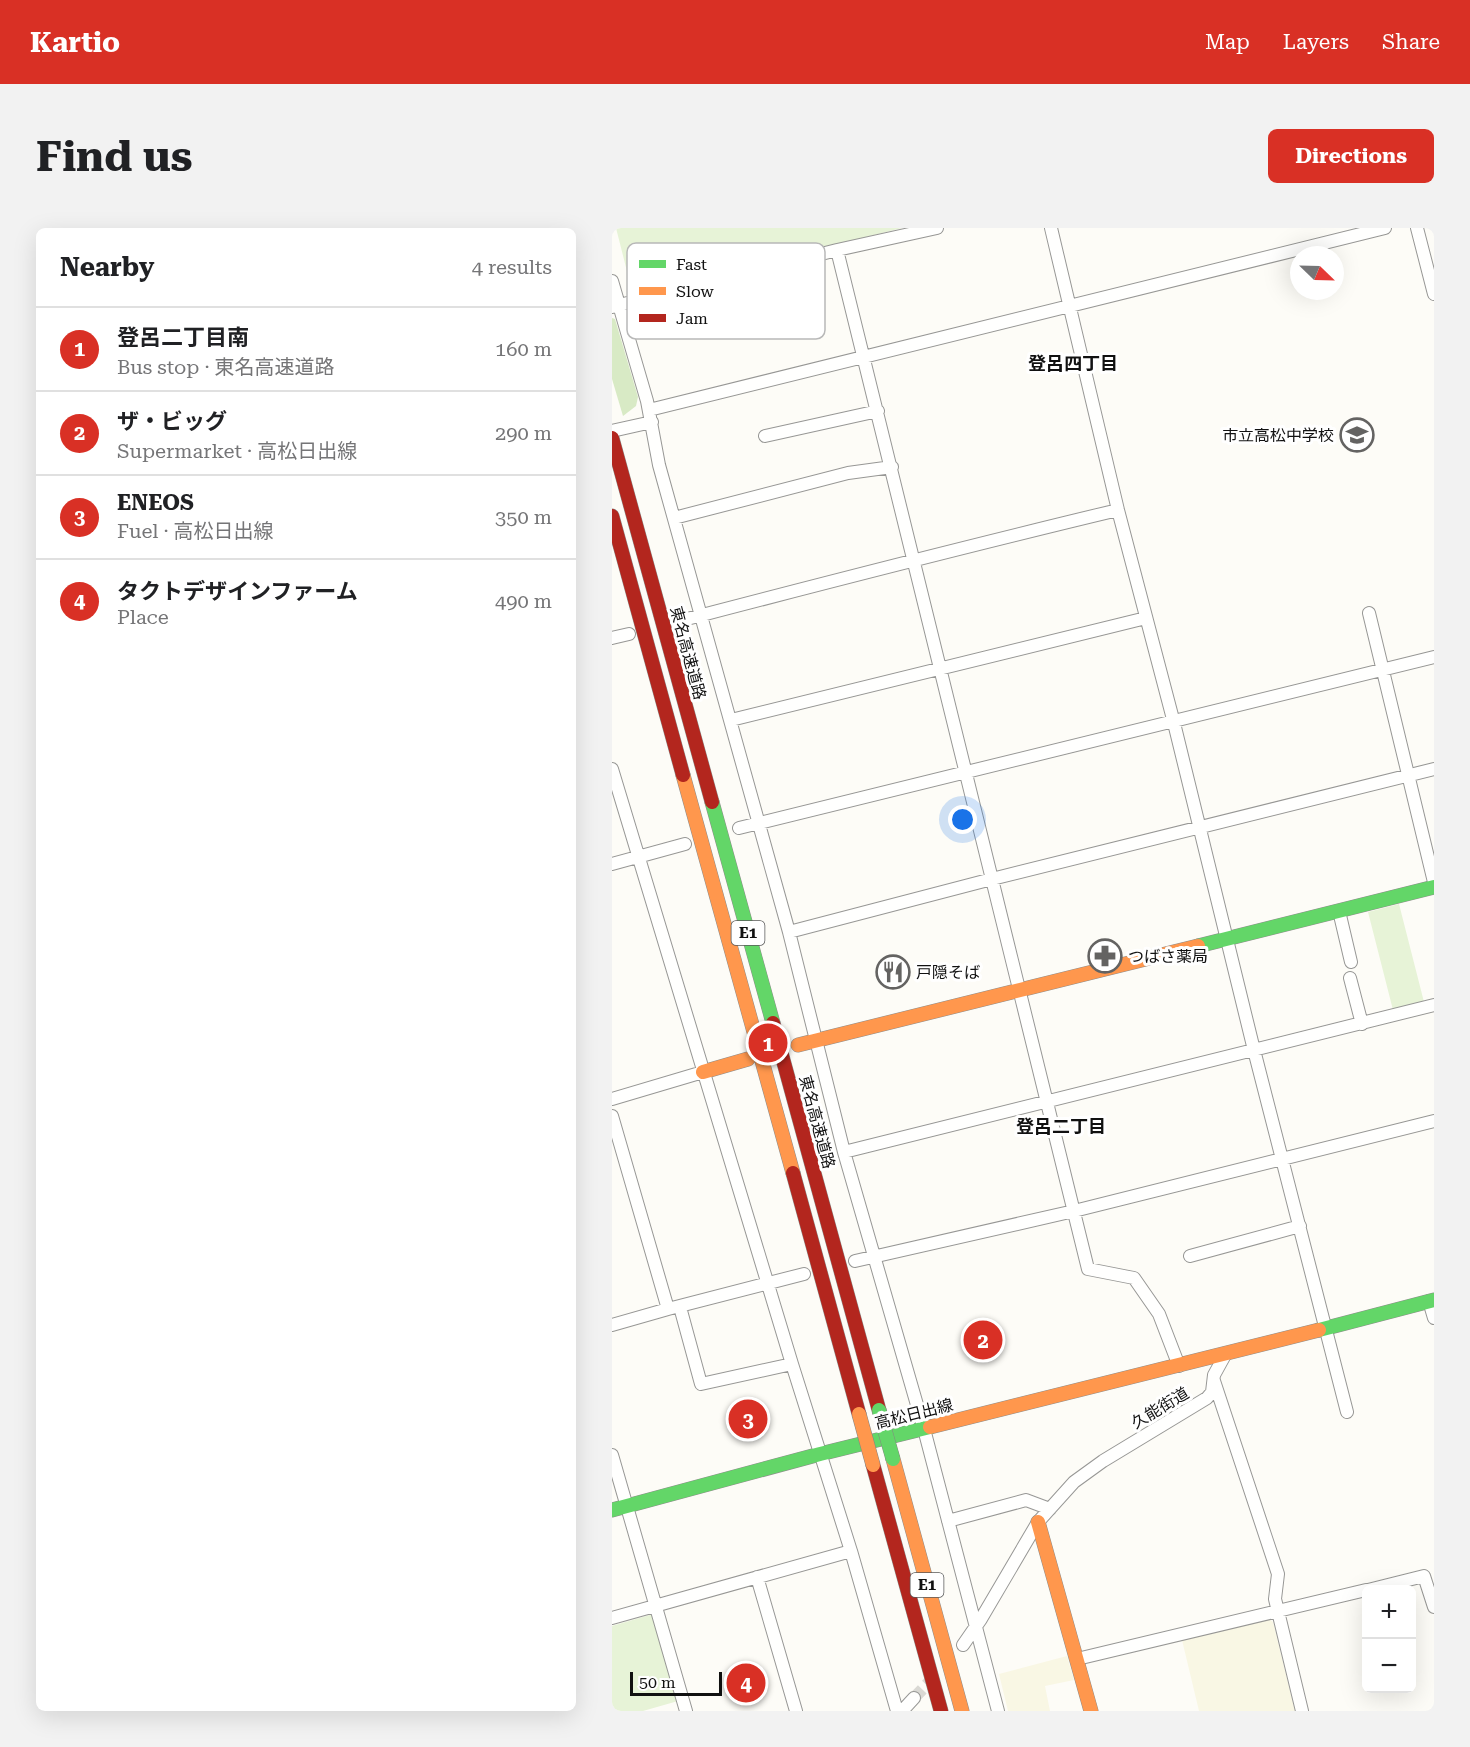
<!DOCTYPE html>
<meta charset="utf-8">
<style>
body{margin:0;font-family:"Roboto Serif","Noto Sans JP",serif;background:#f2f2f2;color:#202124}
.controls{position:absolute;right:18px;bottom:18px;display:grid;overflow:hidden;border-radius:9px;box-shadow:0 6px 24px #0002}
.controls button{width:54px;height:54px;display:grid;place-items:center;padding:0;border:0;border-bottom:2px solid #e0e0e0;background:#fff;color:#202124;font:30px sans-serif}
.compass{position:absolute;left:678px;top:18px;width:54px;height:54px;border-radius:50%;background:#fff;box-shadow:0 6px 24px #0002;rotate:113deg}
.scale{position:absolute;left:18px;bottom:15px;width:92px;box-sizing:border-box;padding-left:6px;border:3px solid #111;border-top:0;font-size:16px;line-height:21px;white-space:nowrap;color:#111;-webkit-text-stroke:4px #fff;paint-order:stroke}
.you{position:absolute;left:351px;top:592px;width:21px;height:21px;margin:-15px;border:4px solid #fff;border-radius:50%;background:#1a73e8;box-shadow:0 0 0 9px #1a73e833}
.badge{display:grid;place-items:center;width:39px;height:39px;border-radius:50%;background:#d93025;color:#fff;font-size:20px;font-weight:700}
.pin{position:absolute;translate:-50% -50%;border:3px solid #fff;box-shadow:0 2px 6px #0006}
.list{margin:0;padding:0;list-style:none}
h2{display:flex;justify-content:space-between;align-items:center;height:78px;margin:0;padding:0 24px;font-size:26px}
h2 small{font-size:20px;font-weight:400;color:#757577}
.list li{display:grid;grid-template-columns:39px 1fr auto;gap:18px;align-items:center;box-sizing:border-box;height:84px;padding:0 24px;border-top:2px solid #e0e0e0}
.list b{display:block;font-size:22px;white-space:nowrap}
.list p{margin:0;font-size:20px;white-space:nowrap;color:#757577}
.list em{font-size:20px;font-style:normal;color:#757577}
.map{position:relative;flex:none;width:822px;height:1483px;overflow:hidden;border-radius:9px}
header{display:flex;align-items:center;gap:36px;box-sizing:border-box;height:84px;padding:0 30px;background:#d93025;color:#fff}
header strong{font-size:28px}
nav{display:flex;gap:33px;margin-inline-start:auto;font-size:21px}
.intro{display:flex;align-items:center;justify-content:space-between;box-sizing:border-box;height:144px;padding:0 36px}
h1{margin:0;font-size:42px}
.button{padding:15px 27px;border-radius:9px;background:#d93025;color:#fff;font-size:21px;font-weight:700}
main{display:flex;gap:36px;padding:0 36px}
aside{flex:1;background:#fff;border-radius:9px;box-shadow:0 6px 24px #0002}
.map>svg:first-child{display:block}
.farmland{fill:#f9f7e4}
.green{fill:#e7f3d7}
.forest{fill:#d8eac5}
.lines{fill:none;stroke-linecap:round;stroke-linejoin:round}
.street-tunnel{stroke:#dad9d4;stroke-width:12;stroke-dasharray:12 6;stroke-linecap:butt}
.street-casing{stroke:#979795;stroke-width:14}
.fast-casing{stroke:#8e8d8b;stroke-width:15}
.slow-casing{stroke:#8e8d8b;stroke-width:15}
.jam-casing{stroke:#8e8d8b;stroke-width:15}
.street{stroke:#fffffe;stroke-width:12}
.fast{stroke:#63d668;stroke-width:14}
.slow{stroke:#ff974d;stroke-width:14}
.jam{stroke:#b3261e;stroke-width:14}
.fast-bridge-casing{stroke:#858482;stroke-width:15;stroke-linecap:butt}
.slow-bridge-casing{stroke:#858482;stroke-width:15;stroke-linecap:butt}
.fast-bridge{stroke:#63d668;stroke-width:14}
.slow-bridge{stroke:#ff974d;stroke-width:14}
.labels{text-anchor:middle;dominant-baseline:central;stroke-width:6;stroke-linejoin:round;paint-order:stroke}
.shield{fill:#fff;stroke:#585858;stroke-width:1.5}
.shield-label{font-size:15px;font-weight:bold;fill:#111}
.poi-label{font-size:16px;fill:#111;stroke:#fff;text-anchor:start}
.street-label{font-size:16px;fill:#111;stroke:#fff}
.neighbourhood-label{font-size:18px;font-weight:bold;fill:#111;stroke:#fff}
.key{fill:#fff;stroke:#b8b8b8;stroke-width:1.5}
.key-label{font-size:16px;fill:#111}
</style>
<header>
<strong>Kartio</strong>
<nav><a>Map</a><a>Layers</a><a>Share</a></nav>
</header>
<div class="intro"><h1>Find us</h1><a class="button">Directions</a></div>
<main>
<aside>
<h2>Nearby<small>4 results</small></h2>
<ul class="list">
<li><span class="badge">1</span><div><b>登呂二丁目南</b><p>Bus stop · 東名高速道路</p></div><em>160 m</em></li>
<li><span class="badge">2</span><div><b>ザ・ビッグ</b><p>Supermarket · 高松日出線</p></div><em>290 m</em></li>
<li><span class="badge">3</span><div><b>ENEOS</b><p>Fuel · 高松日出線</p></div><em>350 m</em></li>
<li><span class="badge">4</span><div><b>タクトデザインファーム</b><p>Place</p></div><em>490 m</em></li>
</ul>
</aside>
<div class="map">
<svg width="822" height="1483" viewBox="0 0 822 1483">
<rect width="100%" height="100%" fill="#fdfcf7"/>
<!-- farmland -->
<path class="farmland" d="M657 1391 661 1394 683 1483H587L570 1412Z
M455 1428 462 1452 433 1458 438 1483H396L387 1446Z"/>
<!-- green -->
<path class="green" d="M4 0H290L21 67Z
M787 676 812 774 781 782 756 684Z
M41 1386 66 1473 31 1483H0V1398Z"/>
<!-- forest -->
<path class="forest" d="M0 90 3 91 26 169 24 178 11 188 0 151Z"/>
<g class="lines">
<!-- street-tunnel -->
<path class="street-tunnel" d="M302 1470 322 1449"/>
<defs>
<path id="street" d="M439 0 506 282 562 495 642 822 735 1184
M805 0 822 66
M225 22 476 1041 522 1050 547 1086 567 1138
M0 53 35 173 47 237 177 704 232 924 312 1201 386 1483
M0 79 225 22 325 0
M37 182 773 0
M0 203 40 194
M153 208 266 183
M62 290 236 245 280 239
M757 385 822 654
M71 392C216 354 360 317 506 282
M0 410 17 406
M119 492 534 390
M0 541 180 1136 239 1323 285 1483
M127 600 822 429
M0 636 73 616
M727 683 739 734
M177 704 380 651 822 541
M738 750 750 796
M0 871 91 844
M0 888 56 1081
M232 924 822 777
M578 1028 688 998
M243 1033 462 983 822 893
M817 1073 822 1090
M68 1079 89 1156 180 1136
M0 1097 56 1081 192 1046
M602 1153 666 1346 663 1371 690 1483
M0 1227 74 1483
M336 1293 414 1272 438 1281
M145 1349 184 1483
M756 1362 812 1348 822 1379
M0 1390 239 1323
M351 1417 369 1391 426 1294 462 1254 491 1233 595 1170 600 1164 602 1147 613 1127
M465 1431 754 1362
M290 1483 302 1470"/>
<path id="fast" d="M100 574 161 795
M586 718 822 659
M707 1102 822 1072
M0 1282 208 1226 318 1199"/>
<path id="slow" d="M71 547 181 945
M186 817 586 718
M91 844 136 831
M318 1199 707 1102
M281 1231 350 1483
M426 1294 479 1483"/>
<path id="jam" d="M0 210 100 574
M0 288 71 547
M161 795 267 1182
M181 945 247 1186
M261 1237 329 1483"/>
</defs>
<!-- street casing -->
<use href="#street" class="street-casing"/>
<!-- fast casing -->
<use href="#fast" class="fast-casing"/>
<!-- slow casing -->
<use href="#slow" class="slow-casing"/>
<!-- jam casing -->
<use href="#jam" class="jam-casing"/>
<!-- street -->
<use href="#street" class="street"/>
<!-- fast -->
<use href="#fast" class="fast"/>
<!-- slow -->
<use href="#slow" class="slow"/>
<!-- jam -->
<use href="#jam" class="jam"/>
<defs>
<path id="fast-bridge" d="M267 1182 281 1231"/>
<path id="slow-bridge" d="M247 1186 261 1237"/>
</defs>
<!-- fast-bridge casing -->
<use href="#fast-bridge" class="fast-bridge-casing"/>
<!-- slow-bridge casing -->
<use href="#slow-bridge" class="slow-bridge-casing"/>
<!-- fast-bridge -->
<use href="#fast-bridge" class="fast-bridge"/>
<!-- slow-bridge -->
<use href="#slow-bridge" class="slow-bridge"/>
</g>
<!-- icons -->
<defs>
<symbol id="school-ring" viewBox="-11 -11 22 22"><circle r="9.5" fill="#fff" stroke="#646362" stroke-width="1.5"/><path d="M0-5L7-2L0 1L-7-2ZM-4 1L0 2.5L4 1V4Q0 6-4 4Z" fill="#646362"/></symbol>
<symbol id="pharmacy-ring" viewBox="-11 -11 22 22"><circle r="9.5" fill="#fff" stroke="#646362" stroke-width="1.5"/><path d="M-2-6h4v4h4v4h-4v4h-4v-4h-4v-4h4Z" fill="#646362"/></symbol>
<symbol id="restaurant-ring" viewBox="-11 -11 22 22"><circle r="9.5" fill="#fff" stroke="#646362" stroke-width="1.5"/><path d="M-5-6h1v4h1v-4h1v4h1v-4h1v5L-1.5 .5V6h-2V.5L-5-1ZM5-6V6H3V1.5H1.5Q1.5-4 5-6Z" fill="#646362"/></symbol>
</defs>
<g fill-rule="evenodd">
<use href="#school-ring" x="726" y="188" width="38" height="38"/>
<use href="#pharmacy-ring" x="474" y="709" width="38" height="38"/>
<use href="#restaurant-ring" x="262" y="725" width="38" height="38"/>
</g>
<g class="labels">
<!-- shield labels -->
<g class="shield">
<rect x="119.5" y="693" width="33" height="24" rx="4.5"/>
<rect x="298.5" y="1345" width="33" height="24" rx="4.5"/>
</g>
<g class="shield-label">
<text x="136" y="705">E1</text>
<text x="315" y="1357">E1</text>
</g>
<!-- poi labels -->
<g class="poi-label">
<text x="722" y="207" text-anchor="end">市立高松中学校</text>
<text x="516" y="728">つばさ薬局</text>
<text x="304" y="744">戸隠そば</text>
</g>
<!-- street labels -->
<g class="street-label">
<text transform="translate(76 425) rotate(75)">東名高速道路</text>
<text transform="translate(205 894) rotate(75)">東名高速道路</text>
<text transform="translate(548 1180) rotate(-31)">久能街道</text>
<text transform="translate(302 1186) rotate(-14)">高松日出線</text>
</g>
<!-- neighbourhood labels -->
<g class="neighbourhood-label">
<text x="461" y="135">登呂四丁目</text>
<text x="449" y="898">登呂二丁目</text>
</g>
</g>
<!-- legend -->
<rect x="15" y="15" width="198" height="96" rx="9" class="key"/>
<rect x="27" y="32" width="27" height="8" fill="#63d668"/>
<rect x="27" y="59" width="27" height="8" fill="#ff974d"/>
<rect x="27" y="86" width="27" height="8" fill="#b3261e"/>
<g class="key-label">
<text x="64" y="42">Fast</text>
<text x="64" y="69">Slow</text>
<text x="64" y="96">Jam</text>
</g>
</svg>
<div class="controls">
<button>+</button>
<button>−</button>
</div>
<svg class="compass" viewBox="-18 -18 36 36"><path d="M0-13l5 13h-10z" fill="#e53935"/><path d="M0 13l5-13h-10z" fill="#757577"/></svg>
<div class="scale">50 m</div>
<div class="you"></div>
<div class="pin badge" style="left:156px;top:815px">1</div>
<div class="pin badge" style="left:371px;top:1112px">2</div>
<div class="pin badge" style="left:136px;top:1191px">3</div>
<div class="pin badge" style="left:134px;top:1455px">4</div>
</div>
</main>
